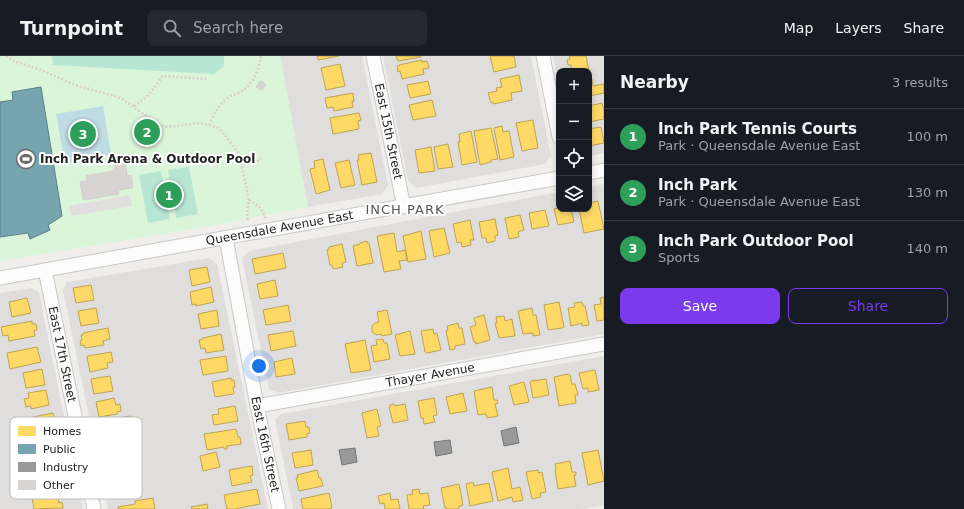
<!DOCTYPE html>
<meta charset="utf-8">
<style>
body{margin:0;font-family:"DejaVu Sans",sans-serif;background:#242831;color:#f1f3f6}
.controls{position:absolute;right:12px;top:12px;display:grid;overflow:hidden;border-radius:8px;box-shadow:0 2px 6px #0003}
.controls button{width:36px;height:36px;display:grid;place-items:center;padding:0;border:0;border-bottom:1px solid #363941;background:#171b24;color:#f1f3f6;font:20px sans-serif}
.you{position:absolute;left:259px;top:310px;width:14px;height:14px;margin:-10px;border:3px solid #fff;border-radius:50%;background:#1a73e8;box-shadow:0 0 0 6px #1a73e833}
.badge{display:grid;place-items:center;width:26px;height:26px;border-radius:50%;background:#7c3aed;color:#fff;font-size:13px;font-weight:700}
.pin{position:absolute;translate:-50% -50%;border:2px solid #fff;box-shadow:0 1px 4px #0006}
.list{margin:0;padding:0;list-style:none}
h2{display:flex;justify-content:space-between;align-items:center;height:52px;margin:0;padding:0 16px;font-size:17px}
h2 small{font-size:13px;font-weight:400;color:#9ea1a6}
.list li{display:grid;grid-template-columns:26px 1fr auto;gap:12px;align-items:center;box-sizing:border-box;height:56px;padding:0 16px;border-top:1px solid #363941}
.list b{display:block;font-size:15px;white-space:nowrap}
.list p{margin:0;font-size:13px;white-space:nowrap;color:#9ea1a6}
.list em{font-size:13px;font-style:normal;color:#9ea1a6}
.actions{display:flex;gap:8px;padding:12px 16px}
.actions a{flex:1;padding:9px 0;border:1px solid #7c3aed;border-radius:8px;text-align:center;font-size:14px;color:#7c3aed}
.actions .main{background:#7c3aed;color:#fff}
.icon{flex:none;width:22px;height:22px;fill:none;stroke:currentColor;stroke-width:2;stroke-linecap:round;stroke-linejoin:round}
.map{position:relative;flex:none;width:604px;height:453px;overflow:hidden}
header{display:flex;align-items:center;gap:24px;box-sizing:border-box;height:56px;padding:0 20px;background:#171b24;border-bottom:1px solid #363941}
header strong{font-size:19px}
nav{display:flex;gap:22px;margin-inline-start:auto;font-size:14px}
.search{width:280px;height:36px;background:#242831;display:flex;align-items:center;gap:10px;box-sizing:border-box;padding:0 14px;border-radius:8px;color:#9ea1a6;font-size:15px}
main{display:flex}
aside{flex:1;background:#171b24}
.map>svg:first-child{display:block}
.residential{fill:#dfdedc}
.park{fill:#daf5da}
.pitch{fill:#b7e6d2}
.parking{fill:#e0dfde}
.water{fill:#bfdbe3}
.homes{fill:#ffd966;stroke:#bda252}
.public{fill:#76a5af;stroke:#5d7e85}
.industry{fill:#999;stroke:#757575}
.building{fill:#d7d4d2;stroke:#d3d0cc}
.lines{fill:none;stroke-linecap:round;stroke-linejoin:round}
.street-casing{stroke:#c9c8c7;stroke-width:15}
.path{stroke:#dccecd;stroke-width:2.5;stroke-dasharray:2 2;stroke-linecap:butt}
.street{stroke:#fdfcfc;stroke-width:13}
.labels{text-anchor:middle;dominant-baseline:central;stroke-width:4;stroke-linejoin:round;paint-order:stroke}
.street-label{font-size:12px;fill:#222;stroke:#fff}
.poi-label{font-size:12px;font-weight:bold;fill:#222;stroke:#fff;text-anchor:start}
.neighbourhood-label{font-size:13px;letter-spacing:1px;fill:#555;stroke:#fff}
.key{fill:#fff;stroke:#bdbdbd;stroke-width:1}
.key-label{font-size:11px;fill:#222}
</style>
<header>
<strong>Turnpoint</strong>
<div class="search"><svg class="icon" aria-label="search" viewBox="0 0 24 24"><circle cx="10" cy="10" r="6"/><path d="M15 15l6 6"/></svg>Search here</div>
<nav><a>Map</a><a>Layers</a><a>Share</a></nav>
</header>
<main>
<div class="map">
<svg width="604" height="453" viewBox="0 0 604 453">
<rect width="100%" height="100%" fill="#f0eeeb"/>
<!-- residential -->
<path class="residential" d="M280 0H362L388 129 382 138 308 151Z
M383 0H531L551 100 545 108 416 132 408 124Z
M553 0H604V97L589 100V15H559V27Z
M604 128V278L278 337 269 333 242 202 249 195 559 136V153H589V131Z
M209 202 217 208 268 453H108L63 234 67 226Z
M32 232 39 237 83 453H0V237Z
M604 300V449L582 453H293L275 364 281 358Z"/>
<!-- park -->
<path class="park" d="M0 0H280L308 151 205 171 0 205Z"/>
<!-- pitch -->
<path class="pitch" d="M52 0H224V10L214 18 53 9Z
M189 111 198 158 176 162 168 114Z
M161 115 170 163 148 167 139 119Z"/>
<!-- parking -->
<path class="parking" d="M130 139 132 150 71 160 69 150Z"/>
<!-- water -->
<path class="water" d="M103 50 111 99 65 108 56 58Z"/>
<!-- homes -->
<path class="homes" d="M317 0H339L318 4Z
M396 0H421V1L398 5Z
M490 0H514L516 11 494 16Z
M569 0H586L589 15H572L571 9H568L567 4 570 3Z
M422 4V6L427 5 429 12 423 13 424 18 402 23 400 15 398 16 397 10H399V9Z
M340 8 345 30 326 34 321 12Z
M519 19 522 35 511 37 512 44 494 48V47H491L488 37 497 35 496 32 502 31 500 23Z
M592 23 593 30 604 28V37L589 40V24Z
M428 25 431 38 410 42 407 29Z
M353 37 354 45H352L353 51 334 55 333 51 327 52 325 42Z
M432 44 436 60 413 64 409 49Z
M602 47 604 55V63L589 66V50Z
M359 57 361 64 358 65 359 73 333 78 330 62Z
M533 64 538 92 522 95 516 67Z
M502 70 503 76 509 75 514 101 500 104 494 72Z
M601 71 604 87 589 90V73Z
M491 72 498 103 491 104V106L480 109 474 75Z
M471 75 477 106 462 109 458 86H460L459 78Z
M448 88 453 111 438 113 434 91Z
M431 91 435 115 419 117 415 94Z
M371 97 377 126 362 129 357 104H359L358 99Z
M323 103 330 134 316 138 310 113 315 112 314 105Z
M349 104 355 129 341 132 335 107Z
M598 145 604 173 584 177 579 153H589V147Z
M559 152V153H571L574 166 558 169 554 153Z
M545 154 549 170 532 173 529 157Z
M520 159 524 174 518 176 519 181 509 183 505 162Z
M495 163 498 179 495 180V185L487 187 486 182H482L479 166Z
M470 164 474 184H470L471 189 462 191 461 186 457 187 453 168Z
M444 172 450 197 434 201 429 175Z
M421 175 426 203 408 206 403 180Z
M394 177 397 196 405 194 407 204 399 205 401 213 384 216 377 180Z
M367 185V187H369L373 207 357 210 353 190 360 188V187Z
M342 188 346 206 342 207 343 211 333 213 332 209H330L327 194 329 193V191Z
M283 197 286 212 255 218 252 203Z
M207 211 210 226 192 230 189 214Z
M275 224 278 240 260 243 257 228Z
M91 229 94 244 76 247 73 232Z
M211 231 214 246 196 250V248L192 249 190 236Z
M604 241V264L597 265 594 249 601 248 600 242Z
M27 242 31 257 12 261 9 246Z
M559 246 564 271 562 272 548 274 544 249Z
M582 246 583 250H585L589 269 582 270V267L571 270 568 252 575 251 574 247Z
M288 249 291 265 266 269 263 254Z
M96 252 99 267 81 270 78 255Z
M532 252 533 259H536L540 279 533 280V277L523 278 518 255Z
M217 254 219 270 201 273 198 258Z
M387 254 392 278 382 280 381 278 377 279 372 276V270L375 267 379 266 377 256Z
M484 259 490 284 476 288V286H474L470 271 476 269 474 262Z
M504 260 505 265 512 263 515 280 499 282 495 267H497L496 261Z
M32 265V268H36L37 274 34 275 35 280 9 285 8 279 3 280 1 271Z
M458 267 459 272H462L465 288 455 290V293L450 294 446 275 448 274 447 270Z
M108 272 110 283 103 285 104 289 85 292 84 289 81 290 80 285 82 284 81 279H83V277Z
M433 273 434 278 437 277 441 294 427 297 425 296 421 275Z
M293 275 296 290 271 295 268 279Z
M410 275 415 298 400 300 395 279Z
M221 278 224 294 206 297 205 292 201 293 199 284 203 283V282Z
M383 283 384 287H387L390 303 374 306 371 290 377 289 376 284Z
M365 284 371 314 351 317 345 288Z
M37 291 41 306 10 313 7 297Z
M111 296 113 306 107 307 108 312 90 316 87 301 88 300Z
M226 300 228 315 203 319 200 304Z
M292 302 295 318 276 321 274 306Z
M42 313 45 329 26 332 23 317Z
M595 314 599 334 588 336V332L583 333 579 317Z
M568 318 570 319 572 328H575L578 339H575L576 347 559 350 554 321Z
M110 320 113 335 94 338 91 323Z
M231 322V324H234L235 331H233L234 337 233 338 215 341 212 326Z
M546 323 549 339 533 342 530 326 531 325Z
M524 326 529 346 514 349 509 330Z
M492 331 494 344H497L498 347 495 348 498 360 487 362 486 358 478 359 474 335Z
M46 334 49 349 31 353V350L26 351 24 343 29 342 28 337Z
M463 337 467 355 450 358 446 341Z
M114 342 116 349 120 348 121 355 117 356V358L99 361 96 346Z
M434 342 437 359 433 360 435 366 424 368 423 362H421L418 345Z
M394 348 395 350 405 348 408 364 393 367 389 351H390V349Z
M235 350 238 365 214 369 212 359 219 358 218 353Z
M377 353 381 370 377 371 379 380 367 382 362 357Z
M53 357 55 365 52 366 54 373 36 377 31 373 30 367 34 366 33 361Z
M131 360 133 373 137 372 139 381 104 387 101 371 118 368 117 362Z
M305 365 306 371H309L310 377 307 378V381L289 384 286 368Z
M236 373 238 381H240L241 388 227 390V393H224V391L207 394 204 378Z
M311 394 313 409 295 412 292 397Z
M598 394 604 425 588 429 582 397Z
M216 396 220 411 203 415 200 400Z
M570 405 572 416H576V419H574L576 430 558 433 555 414H556L555 408Z
M252 410 253 419 250 420 252 426 232 430 229 414Z
M508 412 512 433 520 431 523 444 513 446 512 441 498 445 492 416Z
M317 414 319 422H321L323 430 299 435 296 422H298L297 419Z
M538 414V417L542 416 546 436 540 437 541 441 532 443 526 416Z
M473 426 474 430 489 427 493 445 470 450 466 428Z
M459 428 463 449 459 450V453H447V452H445L441 432Z
M257 433 260 448 235 453H227L224 439Z
M419 433 420 438 428 437 430 449 423 450 424 453H409L407 439 413 438 412 434Z
M57 437 59 447 62 446 63 452 34 453 32 442Z
M329 437 332 452 327 453H303L301 443Z
M390 437 391 444 398 443 400 453H385L384 447 380 448 378 440Z
M153 442 155 453H118V451L135 448V445Z
M207 448 208 453H192L191 451Z"/>
<!-- public -->
<path class="public" d="M41 31 62 160 48 169 50 174 30 183 28 177 0 181V46L13 44 12 36Z"/>
<!-- industry -->
<path class="industry" d="M516 371 519 387 504 390 501 375Z
M450 384 452 397 436 400 434 386Z
M355 392 357 406 342 409 339 394Z"/>
<!-- building -->
<path class="building" d="M260 25 266 28 262 34 256 31Z
M125 102 127 120 131 119 133 132 118 134 119 138 83 144 80 126 87 125 86 120 113 115V113H115L113 104Z"/>
<g class="lines">
<defs>
<g id="street">
<path id="s1" d="M373 0 404 151"/>
<path d="M543 0 559 81"/>
<path d="M589 117 604 114"/>
<path id="s2" d="M226 182 257 350 279 453"/>
<path id="s3" d="M45 214 94 453"/>
<path id="s4" d="M0 222 559 122"/>
<path id="s5" d="M257 350 604 288"/>
</g>
</defs>
<!-- street casing -->
<use href="#street" class="street-casing"/>
<!-- path -->
<path class="path" d="M6 0 14 5 41 14 75 29 121 42 158 68 166 71 200 67 209 69 218 72 225 79 238 97 241 106 249 144 247 156 248 166
M134 50C146 42 155 33 162 20L208 23
M209 69C214 57 219 49 229 41 232 39 237 38 240 36 253 30 259 13 261 0
M239 98C247 103 252 110 261 102
M249 144 259 150 266 162"/>
<!-- street -->
<use href="#street" class="street"/>
</g>
<!-- icons -->
<defs>
<symbol id="stadium-ring" viewBox="-11 -11 22 22"><circle r="9.5" fill="#fff" stroke="#6a6968" stroke-width="1.5"/><path d="M0-5a6.5 5 0 1 0 0 10a6.5 5 0 1 0 0-10ZM-3.5-1.8h7v3.6h-7Z" fill="#6a6968"/></symbol>
</defs>
<g fill-rule="evenodd">
<use href="#stadium-ring" x="15" y="92" width="22" height="22"/>
</g>
<g class="labels">
<!-- street labels -->
<g class="street-label">
<text stroke="none"><textPath href="#s1" startOffset="77">East 15th Street</textPath></text>
<text stroke="none"><textPath href="#s4" startOffset="284">Queensdale Avenue East</textPath></text>
<text stroke="none"><textPath href="#s3" startOffset="86">East 17th Street</textPath></text>
<text stroke="none"><textPath href="#s5" startOffset="176">Thayer Avenue</textPath></text>
<text stroke="none"><textPath href="#s2" startOffset="210">East 16th Street</textPath></text>
</g>
<!-- poi labels -->
<g class="poi-label">
<text x="40" y="103">Inch Park Arena &amp; Outdoor Pool</text>
</g>
<!-- neighbourhood labels -->
<g class="neighbourhood-label">
<text x="405" y="153">INCH PARK</text>
</g>
</g>
<!-- legend -->
<rect x="10" y="361" width="132" height="82" rx="6" class="key"/>
<rect x="18" y="370" width="18" height="10" fill="#ffd966"/>
<rect x="18" y="388" width="18" height="10" fill="#76a5af"/>
<rect x="18" y="406" width="18" height="10" fill="#999"/>
<rect x="18" y="424" width="18" height="10" fill="#d7d4d2"/>
<g class="key-label">
<text x="43" y="379">Homes</text>
<text x="43" y="397">Public</text>
<text x="43" y="415">Industry</text>
<text x="43" y="433">Other</text>
</g>
</svg>
<div class="controls">
<button>+</button>
<button>−</button>
<button><svg class="icon" aria-label="locate" viewBox="0 0 24 24"><circle cx="12" cy="12" r="6"/><path d="M12 2v4M12 18v4M2 12h4M18 12h4"/></svg></button>
<button><svg class="icon" aria-label="layers" viewBox="0 0 24 24"><path d="M12 4l9 5-9 5-9-5zM3 14l9 5 9-5"/></svg></button>
</div>
<div class="you"></div>
<div class="pin badge" style="left:169px;top:139px;background:#2e9e5b">1</div>
<div class="pin badge" style="left:147px;top:76px;background:#2e9e5b">2</div>
<div class="pin badge" style="left:83px;top:78px;background:#2e9e5b">3</div>
</div>
<aside>
<h2>Nearby<small>3 results</small></h2>
<ul class="list">
<li><span class="badge" style="background:#2e9e5b">1</span><div><b>Inch Park Tennis Courts</b><p>Park · Queensdale Avenue East</p></div><em>100 m</em></li>
<li><span class="badge" style="background:#2e9e5b">2</span><div><b>Inch Park</b><p>Park · Queensdale Avenue East</p></div><em>130 m</em></li>
<li><span class="badge" style="background:#2e9e5b">3</span><div><b>Inch Park Outdoor Pool</b><p>Sports</p></div><em>140 m</em></li>
</ul>
<div class="actions"><a class="main">Save</a><a>Share</a></div>
</aside>
</main>
